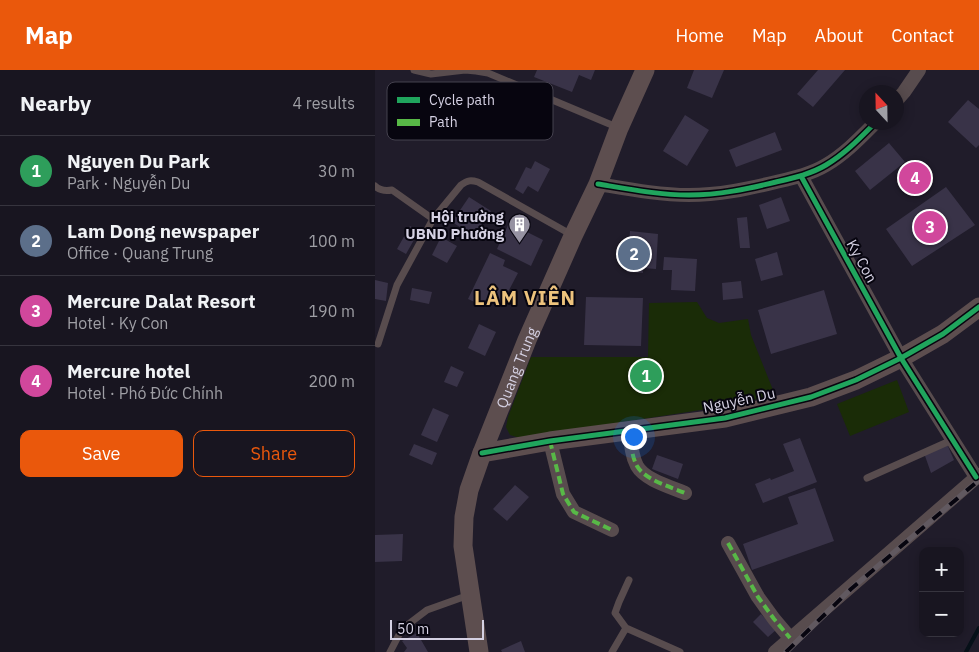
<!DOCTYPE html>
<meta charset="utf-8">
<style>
body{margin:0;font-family:"IBM Plex Sans",sans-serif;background:#25222d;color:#f1f3f6}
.controls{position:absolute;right:15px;bottom:15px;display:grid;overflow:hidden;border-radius:10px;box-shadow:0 2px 12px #0003}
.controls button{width:45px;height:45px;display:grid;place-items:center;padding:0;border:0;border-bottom:1px solid #36343e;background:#181520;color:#f1f3f6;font:25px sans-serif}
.compass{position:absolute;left:484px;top:15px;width:45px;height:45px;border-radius:50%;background:#181520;box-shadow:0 2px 12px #0003;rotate:338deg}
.scale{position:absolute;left:15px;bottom:12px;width:94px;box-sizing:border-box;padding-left:5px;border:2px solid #d5d1e3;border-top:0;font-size:14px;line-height:18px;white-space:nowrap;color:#d5d1e3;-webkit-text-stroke:4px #07050f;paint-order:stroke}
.you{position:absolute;left:258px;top:366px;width:18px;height:18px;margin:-12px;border:4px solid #fff;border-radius:50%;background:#1a73e8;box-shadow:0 0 0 8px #1a73e833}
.badge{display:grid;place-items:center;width:32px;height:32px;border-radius:50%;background:#ea580c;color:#fff;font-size:16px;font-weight:700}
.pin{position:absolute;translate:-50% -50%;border:2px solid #fff;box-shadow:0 1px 5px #0006}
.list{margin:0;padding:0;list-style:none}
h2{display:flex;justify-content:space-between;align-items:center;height:65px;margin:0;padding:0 20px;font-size:21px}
h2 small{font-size:16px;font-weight:400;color:#9f9fa5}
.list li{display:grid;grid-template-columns:32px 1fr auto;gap:15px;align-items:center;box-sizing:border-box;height:70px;padding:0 20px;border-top:1px solid #36343e}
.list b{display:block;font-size:19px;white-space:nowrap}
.list p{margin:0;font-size:16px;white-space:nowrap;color:#9f9fa5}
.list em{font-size:16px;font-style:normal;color:#9f9fa5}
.actions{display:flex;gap:10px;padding:15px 20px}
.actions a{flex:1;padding:11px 0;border:1px solid #ea580c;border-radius:10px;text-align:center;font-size:18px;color:#ea580c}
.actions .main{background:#ea580c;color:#fff}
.map{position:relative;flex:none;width:604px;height:582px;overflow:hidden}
header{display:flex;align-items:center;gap:30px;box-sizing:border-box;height:70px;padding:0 25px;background:#ea580c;color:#fff}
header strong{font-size:24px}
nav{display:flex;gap:28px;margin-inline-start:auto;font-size:18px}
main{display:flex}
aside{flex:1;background:#181520}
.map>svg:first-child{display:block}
.green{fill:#1a2c07}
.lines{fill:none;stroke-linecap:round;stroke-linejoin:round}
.stream{stroke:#061018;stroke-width:4}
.building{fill:#393348;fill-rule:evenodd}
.lane{stroke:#584c4e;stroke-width:7}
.street{stroke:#584c4e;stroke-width:14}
.secondary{stroke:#5d4e4f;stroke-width:19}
.rail-casing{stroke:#615960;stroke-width:5.5}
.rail{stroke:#07050f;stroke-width:4;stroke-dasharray:11;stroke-linecap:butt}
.quiet{stroke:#58b947;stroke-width:4;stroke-dasharray:8 4;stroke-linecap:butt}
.cycleway-casing{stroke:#07050f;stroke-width:8}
.cycleway{stroke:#20a55d;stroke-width:5}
.labels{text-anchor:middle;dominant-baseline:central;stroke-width:4;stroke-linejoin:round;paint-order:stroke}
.poi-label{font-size:15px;font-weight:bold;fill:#d5d1e3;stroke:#07050f;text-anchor:end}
.street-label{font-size:15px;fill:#d5d1e3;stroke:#07050f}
.district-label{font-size:20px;font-weight:bold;letter-spacing:1px;fill:#edc37d;stroke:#07050f}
.key{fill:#07050f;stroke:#45424f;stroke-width:1}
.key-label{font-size:14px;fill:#d5d1e3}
</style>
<header>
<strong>Map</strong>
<nav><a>Home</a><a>Map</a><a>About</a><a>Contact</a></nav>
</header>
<main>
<aside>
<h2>Nearby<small>4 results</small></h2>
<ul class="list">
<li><span class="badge" style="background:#2e9e5b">1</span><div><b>Nguyen Du Park</b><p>Park · Nguyễn Du</p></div><em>30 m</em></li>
<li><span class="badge" style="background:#5c6f8a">2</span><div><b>Lam Dong newspaper</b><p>Office · Quang Trung</p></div><em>100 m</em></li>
<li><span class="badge" style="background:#d1479c">3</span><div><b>Mercure Dalat Resort</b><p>Hotel · Ky Con</p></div><em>190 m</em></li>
<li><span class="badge" style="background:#d1479c">4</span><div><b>Mercure hotel</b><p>Hotel · Phó Đức Chính</p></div><em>200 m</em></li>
</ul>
<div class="actions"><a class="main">Save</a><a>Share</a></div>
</aside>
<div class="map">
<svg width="604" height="582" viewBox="0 0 604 582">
<rect width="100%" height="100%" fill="#201c2a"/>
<!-- green -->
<path class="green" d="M322 232 332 248 344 253 373 249 376 265 400 325 374 331 332 339 145 368 135 365 131 357 133 347 156 287H273L274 233Z
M522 310 534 342 475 366 462 334Z"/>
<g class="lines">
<!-- stream -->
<path class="stream" d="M591 582 604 558"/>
</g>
<!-- building -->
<path class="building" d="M162 0H220L216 10 204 5 197 22 159 7Z
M319 0H349L337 28 312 18Z
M443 0H470L438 37 422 24Z
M593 30 604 39V75L601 78 573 52Z
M310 45 334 60 312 96 288 81Z
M400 62 407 80 361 97 354 80Z
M514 73 530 92 495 120 480 101Z
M160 91 175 99 163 122 153 116 148 124 140 119 151 97 156 99Z
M571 117 600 155 537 196 511 159Z
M94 127 116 141 99 166 77 152Z
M406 127 415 151 392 159 384 135Z
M372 147 375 178H365L362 148Z
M134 153 168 170 156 196 122 179Z
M35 156 44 161 31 184 22 179Z
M255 161 283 164 281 199 268 198V203L252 202ZM265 175H270L268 193H264Z
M66 167 82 176 72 193 57 185Z
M402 182 408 205 386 211 380 189Z
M115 183 130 190 128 196 143 203 125 237 111 229 108 236 93 229Z
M289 187 322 189 320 221 296 220 297 200H288Z
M0 210 13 213 11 231 0 229Z
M366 211 368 228 348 230 347 213Z
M37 218 57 222 54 234 35 230Z
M449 220 462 264 396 284 383 240Z
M211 227 268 228 266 276 209 275Z
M104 254 121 262 110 286 93 278Z
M76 296 89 302 82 317 69 312Z
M58 338 74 345 62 372 46 365Z
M425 368 442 412 388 433 380 414 395 408 396 410 419 401 408 374Z
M39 374 62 383 57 395 34 385Z
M572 374 579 390 556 403 549 383Z
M282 385 308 394 303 409 277 399Z
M140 415 154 427 132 451 118 439Z
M440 418 459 471 377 500 368 474 423 454 413 427Z
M28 464 27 491 0 492V465Z
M386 544 401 560 393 567 378 552Z
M42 563 53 582H29L32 578 27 571Z
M146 571 150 582H127L126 580Z"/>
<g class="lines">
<!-- lane -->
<path class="lane" d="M39 0 56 4 90 0 101 1 113 3 244 58
M0 116C5 121 11 121 17 120L58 149 86 115C93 110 96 110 103 112L197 165
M3 274 22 215 58 149
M492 408 577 370
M251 558 305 582
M15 582 27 559 52 540 94 525
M237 582 251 558 240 543 244 532 254 510"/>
<!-- street -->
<path class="street" d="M522 30 529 22 544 0
M426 106 526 288 601 407
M223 114C253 119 284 125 314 125 344 125 372 119 401 112 418 108 436 104 451 95 470 84 486 67 501 52
M255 360C256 372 256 385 262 396 270 410 296 417 310 423
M175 371 188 424 199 442 237 460
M353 473 383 527 399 549 415 568
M400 582 604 405"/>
<!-- secondary -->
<g class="secondary">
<path d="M107 383 175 371 350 348 436 327 481 310 526 288 568 264 604 237"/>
<path id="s1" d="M104 582 88 476 89 447 94 420 107 383 152 270 198 166 223 114 244 58 270 0"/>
</g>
<defs>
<path id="rail" d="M411 582 476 519 604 410"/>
</defs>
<!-- rail casing -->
<use href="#rail" class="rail-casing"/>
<!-- rail -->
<use href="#rail" class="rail"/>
<!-- quiet -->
<path class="quiet" d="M255 360C256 372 256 385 262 396 270 410 296 417 310 423
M175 371 188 424 199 442 237 460
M353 473 383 527 399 549 415 568"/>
<defs>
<path id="cycleway" d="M426 106 526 288 601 407
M223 114C253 119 284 125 314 125 344 125 372 119 401 112 418 108 436 104 451 95 470 84 486 67 501 52
M107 383 175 371 350 348 436 327 481 310 526 288 568 264 604 237"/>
</defs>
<!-- cycleway casing -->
<use href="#cycleway" class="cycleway-casing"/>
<!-- cycleway -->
<use href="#cycleway" class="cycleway"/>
</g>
<!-- icons -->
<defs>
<symbol id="building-pin" viewBox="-11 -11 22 30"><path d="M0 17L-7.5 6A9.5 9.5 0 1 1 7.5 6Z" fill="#9692a2" stroke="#07050f"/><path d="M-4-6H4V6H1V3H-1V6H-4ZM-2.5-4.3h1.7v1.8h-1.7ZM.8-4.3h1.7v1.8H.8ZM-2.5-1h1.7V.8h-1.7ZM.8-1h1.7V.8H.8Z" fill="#fff"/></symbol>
</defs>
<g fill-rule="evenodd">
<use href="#building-pin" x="132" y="142" width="25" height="34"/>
</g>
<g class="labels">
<!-- poi labels -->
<g class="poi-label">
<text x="129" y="146">Hội trường<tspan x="129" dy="17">UBND Phường</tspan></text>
</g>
<!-- street labels -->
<g class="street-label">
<text transform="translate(487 191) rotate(61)">Ky Con</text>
<text stroke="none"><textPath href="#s1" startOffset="295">Quang Trung</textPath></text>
<text transform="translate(364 330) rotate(-12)">Nguyễn Du</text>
</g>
<!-- district labels -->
<g class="district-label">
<text x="150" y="227">LÂM VIÊN</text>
</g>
</g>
<!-- legend -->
<rect x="12" y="12" width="166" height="58" rx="8" class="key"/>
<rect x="22" y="27" width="23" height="6" fill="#20a55d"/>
<rect x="22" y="49" width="23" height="7" fill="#58b947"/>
<g class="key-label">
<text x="54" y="35">Cycle path</text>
<text x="54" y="57">Path</text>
</g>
</svg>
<div class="controls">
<button>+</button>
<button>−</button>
</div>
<svg class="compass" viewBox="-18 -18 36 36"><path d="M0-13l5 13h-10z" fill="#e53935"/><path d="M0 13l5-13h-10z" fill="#9f9fa5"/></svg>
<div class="scale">50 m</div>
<div class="you"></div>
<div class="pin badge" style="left:271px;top:306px;background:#2e9e5b">1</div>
<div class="pin badge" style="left:259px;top:184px;background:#5c6f8a">2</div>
<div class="pin badge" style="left:555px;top:157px;background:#d1479c">3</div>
<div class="pin badge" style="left:540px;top:108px;background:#d1479c">4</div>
</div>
</main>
